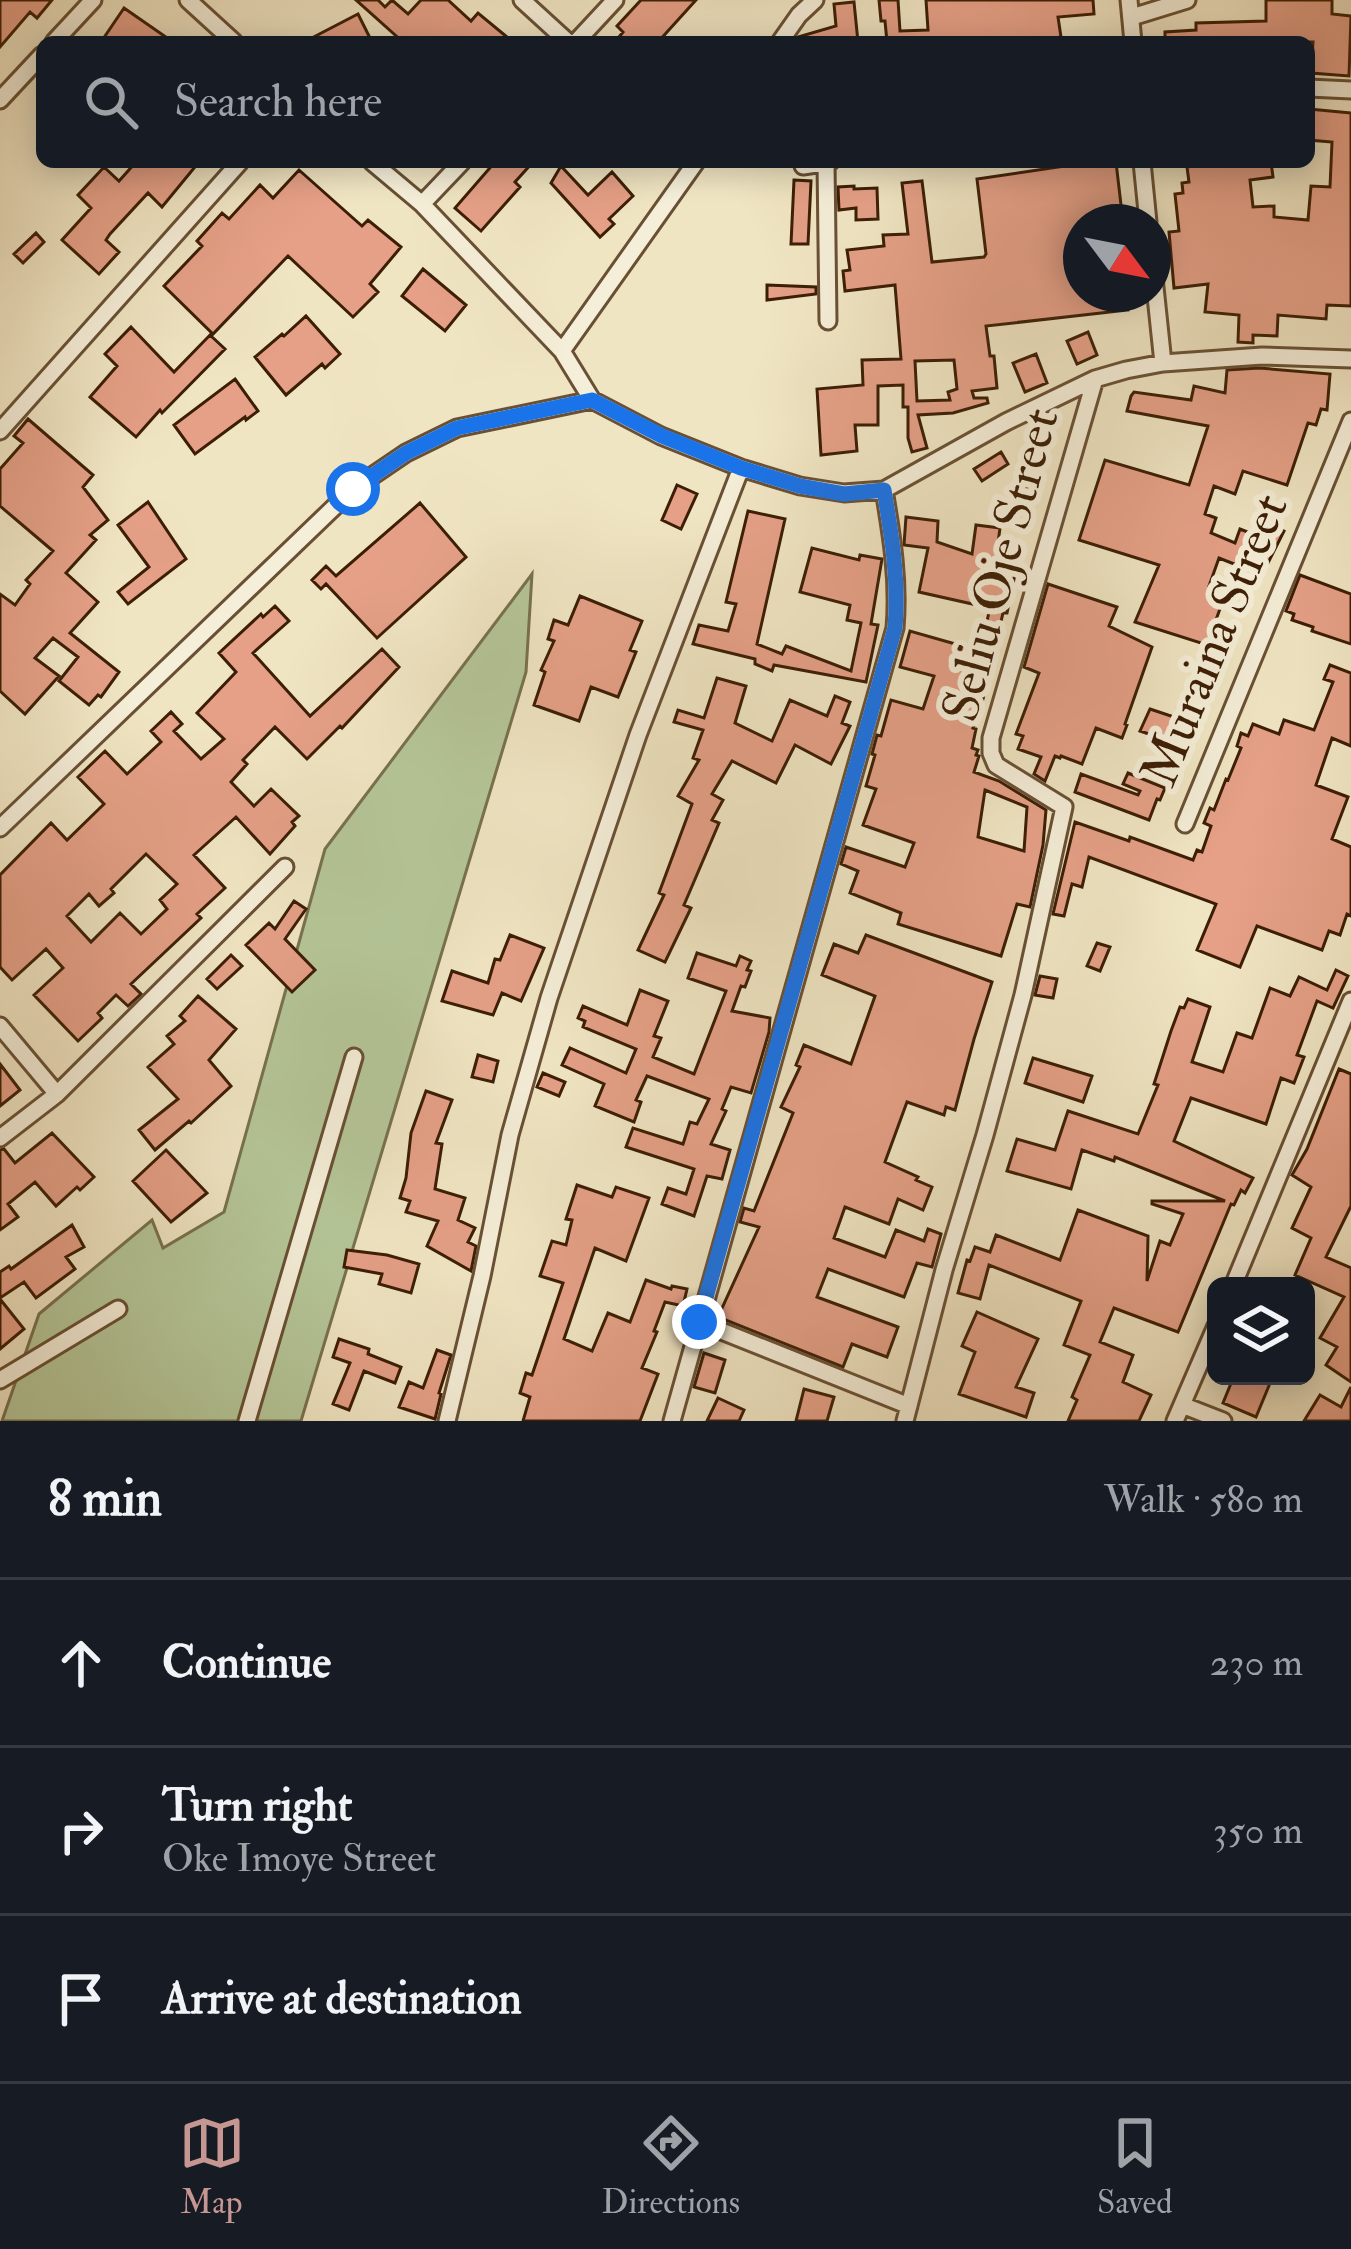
<!DOCTYPE html>
<meta charset="utf-8">
<style>
body{margin:0;font-family:"IM FELL Double Pica",serif;background:#242831;color:#f1f3f6}
.controls{position:absolute;right:36px;bottom:36px;display:grid;overflow:hidden;border-radius:18px;box-shadow:0 6px 30px #0003}
.controls button{width:108px;height:108px;display:grid;place-items:center;padding:0;border:0;border-bottom:3px solid #363941;background:#171b24;color:#f1f3f6;font:60px sans-serif}
.compass{position:absolute;left:1063px;top:204px;width:108px;height:108px;border-radius:50%;background:#171b24;box-shadow:0 6px 30px #0003;rotate:122deg}
.stop{position:absolute;width:36px;height:36px;margin:-27px;border:9px solid #1a73e8;border-radius:50%;background:#fff}
.stop.end{background:#1a73e8;border-color:#fff;box-shadow:0 3px 12px #0008}
.list{margin:0;padding:0;list-style:none}
h2{display:flex;justify-content:space-between;align-items:center;height:156px;margin:0;padding:0 48px;font-size:51px}
h2 small{font-size:39px;font-weight:400;color:#9ea1a6}
.list li{display:grid;grid-template-columns:78px 1fr auto;gap:36px;align-items:center;box-sizing:border-box;height:168px;padding:0 48px;border-top:3px solid #363941}
.list b{display:block;font-size:45px;white-space:nowrap}
.list p{margin:0;font-size:39px;white-space:nowrap;color:#9ea1a6}
.list em{font-size:39px;font-style:normal;color:#9ea1a6}
.icon{flex:none;width:66px;height:66px;fill:none;stroke:currentColor;stroke-width:2;stroke-linecap:round;stroke-linejoin:round}
.map{position:relative;flex:none;width:1351px;height:1421px;overflow:hidden}
.search{position:absolute;background:#171b24;box-shadow:0 6px 30px #0003;left:36px;right:36px;top:36px;height:132px;display:flex;align-items:center;gap:30px;box-sizing:border-box;padding:0 42px;border-radius:18px;color:#9ea1a6;font-size:45px}
.sheet{height:660px;background:#171b24}
nav{display:flex;justify-content:space-around;align-items:center;box-sizing:border-box;height:168px;border-top:3px solid #363941;background:#171b24;font-size:33px;color:#9ea1a6}
nav a{display:grid;justify-items:center;gap:6px}
nav .on{color:#c59692}
.map>svg:first-child{display:block}
.green{fill:#b5c698;stroke:#78724e;stroke-width:3}
.building{fill:#e5a087;stroke:#3c1e05;stroke-width:3;fill-rule:evenodd}
.lines{fill:none;stroke-linecap:round;stroke-linejoin:round}
.minor-casing{stroke:#695034;stroke-width:21}
.minor{stroke:#f5eed8;stroke-width:15}
.route{stroke:#1a73e8;stroke-width:15}
.labels{text-anchor:middle;dominant-baseline:central;stroke-width:12;stroke-linejoin:round;paint-order:stroke}
.street-label{font-size:51px;fill:#3c1e05;stroke:#f5eed8}
</style>
<div class="map">
<svg width="1351" height="1421" viewBox="0 0 1351 1421">
<rect width="100%" height="100%" fill="#f0e5c3"/>
<filter id="stains"><feTurbulence type="fractalNoise" baseFrequency=".00167" numOctaves="4"/><feColorMatrix values="0 0 0 0 .2 0 0 0 0 .09 0 0 0 0 .02 0 0 0 .5 -.17"/></filter>
<radialGradient id="worn" r=".72"><stop offset=".6" stop-color="#630" stop-opacity="0"/><stop offset="1" stop-color="#630" stop-opacity=".3"/></radialGradient>
<!-- green -->
<path class="green" d="M532 574 526 672 301 1421H2L39 1314 152 1220 163 1248 224 1212 325 849Z"/>
<!-- building -->
<path class="building" d="M0 0H52L37 18 30 12 0 47Z
M356 0H378L385 7 392 0 408 14 421 0H448L471 21 478 13 513 42H403Z
M641 0H696L658 42H615L623 32 617 26Z
M879 0H898L900 31 928 30 926 0H1093L1094 14 1058 17 1061 37 1054 38 1055 42H887L885 21H881Z
M1266 0H1332V14L1351 16 1349 76 1311 73 1313 42H1165V32L1196 30V23L1266 21Z
M854 2 858 42H795L798 37 836 26 834 4Z
M124 8 173 42H101Z
M358 14 372 42H304Z
M1309 109 1351 113V306L1327 305 1326 319 1278 315 1277 336 1253 335V343L1238 342 1239 315 1205 312 1208 284 1174 288 1169 232 1179 231 1175 194 1183 193 1182 183 1189 182 1187 167 1227 162H1271L1273 177 1250 180 1253 207 1274 206V217L1308 220 1311 186 1330 187 1332 142 1309 140Z
M136 162H199L162 207 148 193 110 234 106 240 119 252 99 274 62 240 91 208 78 195 104 167 119 181Z
M495 162H533L515 182 520 187 481 231 455 208Z
M1092 162H1116L1123 222H1081V294H1126L1128 310 986 326 990 356H994L997 388 972 391 974 398H987L988 403 953 413 918 415 927 448 912 452 908 438V407H903V385L878 386V425H855L857 451 821 455 817 389 863 385 862 360 901 359 895 285 845 291 843 271 850 270 847 250 884 246 883 235 908 234 902 183 922 181 932 262 984 257 986 254 977 179ZM954 360 957 389 948 392 950 400 917 401 915 361Z
M561 166 588 195 612 172 633 196 609 219 614 224 600 237 551 183Z
M299 170 362 226 368 220 401 247 370 284 378 292 353 317 288 256 213 334 164 286 202 246 197 241 222 213 229 219 260 185 273 198Z
M794 180 811 181 808 244H791Z
M854 186V189L877 188 878 219 856 220V208L839 210 838 187Z
M36 233 44 242 23 263 14 254Z
M423 269 466 305 445 331 402 296Z
M767 285 816 287V294L767 300Z
M306 316 340 354 325 368 322 364 286 395 255 357 282 334 284 336Z
M131 327 174 372 210 335 225 349 162 413 160 410 136 437 90 397 117 366 105 354Z
M1088 332 1097 355 1077 364 1067 341Z
M1036 354 1047 383 1025 392 1013 363Z
M1259 368 1330 374 1327 410 1321 409 1316 425 1308 423 1287 485 1243 471 1235 494 1214 486 1205 514 1216 518 1211 533 1235 543 1240 529 1263 538 1270 523 1284 531 1262 575 1219 558 1209 586 1226 592 1207 645 1135 622 1159 565 1079 540 1105 460 1189 485 1208 426 1127 411 1131 396 1134 392 1191 400 1194 386 1225 393 1227 370Z
M235 379 258 411 246 420 245 417 195 454 174 425Z
M28 419 93 475 83 487 108 520 90 535 96 540 66 573 98 602 70 633 119 672 101 697 98 695 89 705 59 681 78 657 53 638 35 658 59 676 25 714 0 691V594L15 605 30 584 26 580 53 551 0 506V469L23 443 14 436Z
M1001 452 1008 464 982 481 974 469Z
M1015 479H1027V486H1031V504H1014Z
M677 485 697 494 681 529 662 520Z
M148 502 186 559 128 604 118 592 149 567 118 525Z
M420 503 466 557 377 638 326 584 321 589 312 580 326 566 336 576Z
M748 511 785 519 757 644 782 654 786 646 851 671 861 623 847 620 850 605 800 592 812 548 859 560 860 555 882 559 871 624 878 625 866 682 774 665 772 671 755 664V659L693 644 699 625 728 631 736 604 726 602Z
M906 517 938 521 937 542 972 554 976 525 1000 528 998 543 1020 550 1007 613H1003L983 699 973 728 976 729 972 748 978 750 976 755 979 756 974 772 999 781 1046 810 1043 845 1030 907 1017 904 1001 956 898 924 901 913 850 893 858 871 841 864 846 847 905 867 914 843 863 825 876 789 866 786 875 755 872 754 877 735 881 736 891 700 923 709 934 676 900 667 910 631 980 651 990 608 919 592 928 548 904 545ZM985 790 1027 807 1024 851 978 837Z
M1300 575 1351 594V644L1312 631 1313 627 1292 620 1294 614 1286 611Z
M1048 584 1117 607 1109 626 1152 647 1125 724 1127 725 1122 738 1096 728 1082 764 1061 756 1060 758 1055 756 1045 781 1034 774 1041 757 1018 749 1023 736 1016 734 1039 673 1024 667Z
M580 596 642 621 630 650 636 652 618 697 591 687 579 721 534 705 545 672 541 670 554 641 548 639 554 620 568 625Z
M275 606 289 621 253 653 310 716 382 649 399 667 342 728 340 726 307 759 275 727 243 760 247 764 231 782 254 806 271 789 299 816 292 822 295 826 270 854 236 817 194 855 225 888 197 914 201 918 131 984 141 994 128 1006 116 995 98 1013 102 1018 78 1041 34 995 63 968 46 949 12 980 0 967V875L51 823 67 840 104 804 78 777 105 751 127 774 161 742 151 731 171 712 182 724 174 731 201 759 224 739 197 713 236 672 219 653 261 614 263 617ZM146 854 177 884 160 900 167 909 141 934 120 913 91 942 67 916 89 894 99 906 114 893 111 889Z
M1330 665 1351 673V746L1332 738 1316 785 1348 797 1332 839 1351 847V916L1347 914 1340 935 1329 931 1322 950 1257 926 1240 967 1197 950 1216 904 1089 857 1082 887 1072 884 1064 916 1053 914 1075 822 1129 841 1130 837 1193 860 1197 850 1202 852 1211 826 1204 823 1210 808 1214 810 1226 779 1228 780 1241 748 1237 746 1241 733 1248 736 1253 724 1279 734 1284 720 1314 730 1333 682 1324 679Z
M717 678 746 686 735 723 772 741 790 700 827 716 835 696 850 702 842 723 850 726 831 764 795 745 776 783 732 761 712 794 723 800 712 820 719 823 684 905 691 908 665 962 638 950 664 895 659 893 692 804 678 796 699 760 693 758 703 730 674 722 678 710 704 718Z
M1150 709 1183 720 1176 743 1140 731Z
M1128 773 1165 788 1160 800 1157 799 1149 820 1075 792 1081 774 1138 795 1140 791 1123 784Z
M294 901 306 909 285 939 315 970 292 992 246 945 269 923 275 929Z
M510 935 544 948 521 1001 502 993 493 1015 442 1001 452 971 488 983 495 959 500 960Z
M866 935 992 982 974 1039 955 1110 946 1107 944 1115 907 1102 885 1162 918 1177 916 1180 932 1187 923 1210 898 1199 889 1224 845 1207 834 1238 885 1257 896 1230 924 1241 928 1229 941 1234 932 1267 917 1263 904 1297 828 1269 817 1297 898 1327 887 1357 852 1344 843 1367 718 1317 759 1227 740 1222 744 1208 754 1211 793 1113 781 1107 800 1067 796 1065 804 1045 851 1064 875 996 822 975 834 944 858 953Z
M1097 943 1110 947 1100 971 1087 966Z
M697 953 736 966 740 956 751 961 747 970 751 971 745 987 741 986 732 1011 770 1018 769 1032 751 1093 731 1087 722 1109 726 1111 711 1144 730 1150 722 1179 707 1176 694 1216 662 1204 668 1188 686 1194 694 1169 626 1147 633 1128 683 1144 690 1122 697 1124 709 1099 647 1076 636 1100 641 1102 634 1122 595 1106 604 1084 562 1065 570 1048 626 1073 636 1049 583 1027 585 1021 578 1018 583 1006 627 1025 640 990 668 1001 654 1036 661 1038 653 1057 694 1074 726 991 688 978Z
M231 955 242 966 217 989 207 979Z
M1336 970 1348 976 1333 1008 1317 1001 1297 1055 1304 1057 1294 1083 1281 1078 1266 1124 1191 1098 1174 1141 1253 1178 1245 1193 1241 1190 1234 1205 1231 1204 1178 1332 1114 1308 1100 1342 1133 1355 1123 1382 1151 1395 1139 1421H1068L1077 1400 1072 1397 1090 1355 1064 1345 1081 1301 989 1265 980 1299 958 1293 967 1260 970 1261 975 1247 990 1252 996 1235 1060 1260 1078 1210 1148 1236 1147 1281 1160 1241 1170 1245 1183 1214 1152 1204V1201H1225L1115 1157 1114 1161 1082 1150 1071 1189 1007 1171 1017 1139 1055 1150 1068 1111 1138 1134 1158 1085 1154 1084 1171 1031 1180 1007 1184 1008 1188 999 1210 1007 1192 1062 1223 1072 1237 1033 1252 1038 1270 988 1290 996 1299 977 1327 990Z
M1040 976 1057 979 1053 998 1035 995Z
M198 996 236 1029 209 1060 231 1086 191 1123 189 1121 155 1150 139 1130 178 1099 148 1067 174 1044 167 1036 185 1021 180 1016Z
M478 1055 498 1061 493 1082 472 1077Z
M1033 1058 1092 1076 1083 1102 1025 1083Z
M0 1064 20 1090 0 1106Z
M1339 1069 1351 1074V1206L1326 1257 1351 1268V1382L1326 1365 1337 1347 1320 1338 1344 1297 1295 1275 1311 1238 1292 1228 1311 1187 1292 1175 1307 1149Z
M543 1073 565 1082 559 1096 537 1087Z
M426 1091 452 1100 436 1143 442 1144 435 1189 465 1198 458 1220 475 1228 468 1242 476 1246 471 1271 427 1246 438 1221 406 1212 410 1201 400 1198 406 1178 411 1133Z
M52 1133 94 1177 80 1190 77 1187 56 1206 35 1182 8 1204 18 1217 0 1230V1150L4 1149 15 1163Z
M166 1150 207 1193 171 1222 133 1181Z
M577 1185 612 1197 616 1187 649 1198 626 1261 595 1248 564 1339 592 1351 608 1313 630 1322 646 1280 671 1289 672 1286 687 1289 683 1306 665 1302 654 1331 657 1332 642 1368 658 1374 640 1421H523L530 1397 520 1393 526 1373 532 1375 563 1283 540 1276 552 1241 566 1245 572 1220 566 1219Z
M72 1225 84 1247 66 1257 75 1269 36 1298 24 1282 0 1298V1272L9 1266 11 1269Z
M347 1250 387 1255 419 1264 411 1293 379 1284 382 1274 344 1267Z
M0 1299 24 1329 0 1349Z
M977 1312 1038 1339 1016 1387 1034 1393 1026 1417 959 1394 975 1352 962 1346Z
M339 1339 369 1349 368 1354 401 1367 395 1383 364 1371 349 1410 333 1404 350 1363 333 1357Z
M437 1350 451 1355 439 1393 441 1394 435 1419 399 1407 409 1382 423 1388Z
M704 1353 725 1360 715 1393 694 1387Z
M1234 1376H1273L1256 1417 1223 1403Z
M1351 1387V1421H1304L1320 1395 1341 1407Z
M804 1389 834 1397 827 1421H796Z
M718 1398 744 1410 739 1421H707Z"/>
<g class="lines">
<defs>
<path id="minor" d="M188 0 234 42
M522 0 568 42
M1129 0 1133 42
M1132 17 1187 0
M54 42 93 0
M576 42 615 0
M780 42 799 15 815 0
M1309 88 1351 90
M0 100 42 55
M372 162 422 204 562 351 592 400
M1142 162 1148 222
M826 163 828 321
M803 166 830 162
M422 204 462 162
M1153 268 1163 363
M562 351 696 162
M0 431 240 162
M1185 824 1351 421
M0 828 353 489 406 453 457 428 592 400 661 436 741 468 800 486 844 493 884 490 1006 422 1095 379 1126 370 1163 363 1262 356 1351 359
M0 1026 57 1094
M0 1138 57 1094 285 867
M1233 1286 1351 1001
M699 1322 909 1406
M0 1380 118 1309
M1182 1405 1223 1421
M247 1421 354 1057
M447 1421 482 1276 510 1135 549 998 638 735 741 468
M672 1421 895 628C899 581 892 537 884 490
M905 1421 944 1270 985 1135 1023 995 1064 807 996 765 991 753V738L1095 379
M1175 1421 1216 1326"/>
</defs>
<!-- minor casing -->
<use href="#minor" class="minor-casing"/>
<!-- minor -->
<use href="#minor" class="minor"/>
</g>
<g class="lines">
<!-- route -->
<path class="route" d="M353 489 406 453 457 428 592 400 662 436 741 468 800 486 844 494 884 490C892 537 899 581 895 628L699 1322"/>
</g>
<g class="labels">
<!-- street labels -->
<g class="street-label">
<text transform="translate(1001 565) rotate(-75)">Seliu Oje Street</text>
<text transform="translate(1215 640) rotate(-68)">Muraina Street</text>
</g>
</g>
<rect width="100%" height="100%" filter="url(#stains)"/>
<rect width="100%" height="100%" fill="url(#worn)"/>
</svg>
<div class="controls">
<button><svg class="icon" aria-label="layers" viewBox="0 0 24 24"><path d="M12 4l9 5-9 5-9-5zM3 14l9 5 9-5"/></svg></button>
</div>
<svg class="compass" viewBox="-18 -18 36 36"><path d="M0-13l5 13h-10z" fill="#e53935"/><path d="M0 13l5-13h-10z" fill="#9ea1a6"/></svg>
<div class="stop" style="left:353px;top:489px"></div>
<div class="stop end" style="left:699px;top:1322px"></div>
<div class="search"><svg class="icon" aria-label="search" viewBox="0 0 24 24"><circle cx="10" cy="10" r="6"/><path d="M15 15l6 6"/></svg>Search here</div>
</div>
<section class="sheet">
<h2>8 min<small>Walk · 580 m</small></h2>
<ul class="list">
<li><svg class="icon" aria-label="ahead" viewBox="0 0 24 24"><path d="M12 20V5M6 11l6-6 6 6"/></svg><div><b>Continue</b></div><em>230 m</em></li>
<li><svg class="icon" aria-label="right" viewBox="0 0 24 24"><path d="M7 20v-9h11M14 6l5 5-5 5"/></svg><div><b>Turn right</b><p>Oke Imoye Street</p></div><em>350 m</em></li>
<li><svg class="icon" aria-label="arrive" viewBox="0 0 24 24"><path d="M6 21V4h12l-3 4 3 4H6"/></svg><div><b>Arrive at destination</b></div></li>
</ul>
</section>
<nav>
<a class="on"><svg class="icon" aria-label="map" viewBox="0 0 24 24"><path d="M3 6l6-2 6 2 6-2v14l-6 2-6-2-6 2zM9 4v14M15 6v14"/></svg>Map</a>
<a><svg class="icon" aria-label="directions" viewBox="0 0 24 24"><path d="M12 3l9 9-9 9-9-9zM9 14v-3h6M13 9l2 2-2 2"/></svg>Directions</a>
<a><svg class="icon" aria-label="saved" viewBox="0 0 24 24"><path d="M7 4h10v16l-5-4-5 4z"/></svg>Saved</a>
</nav>
